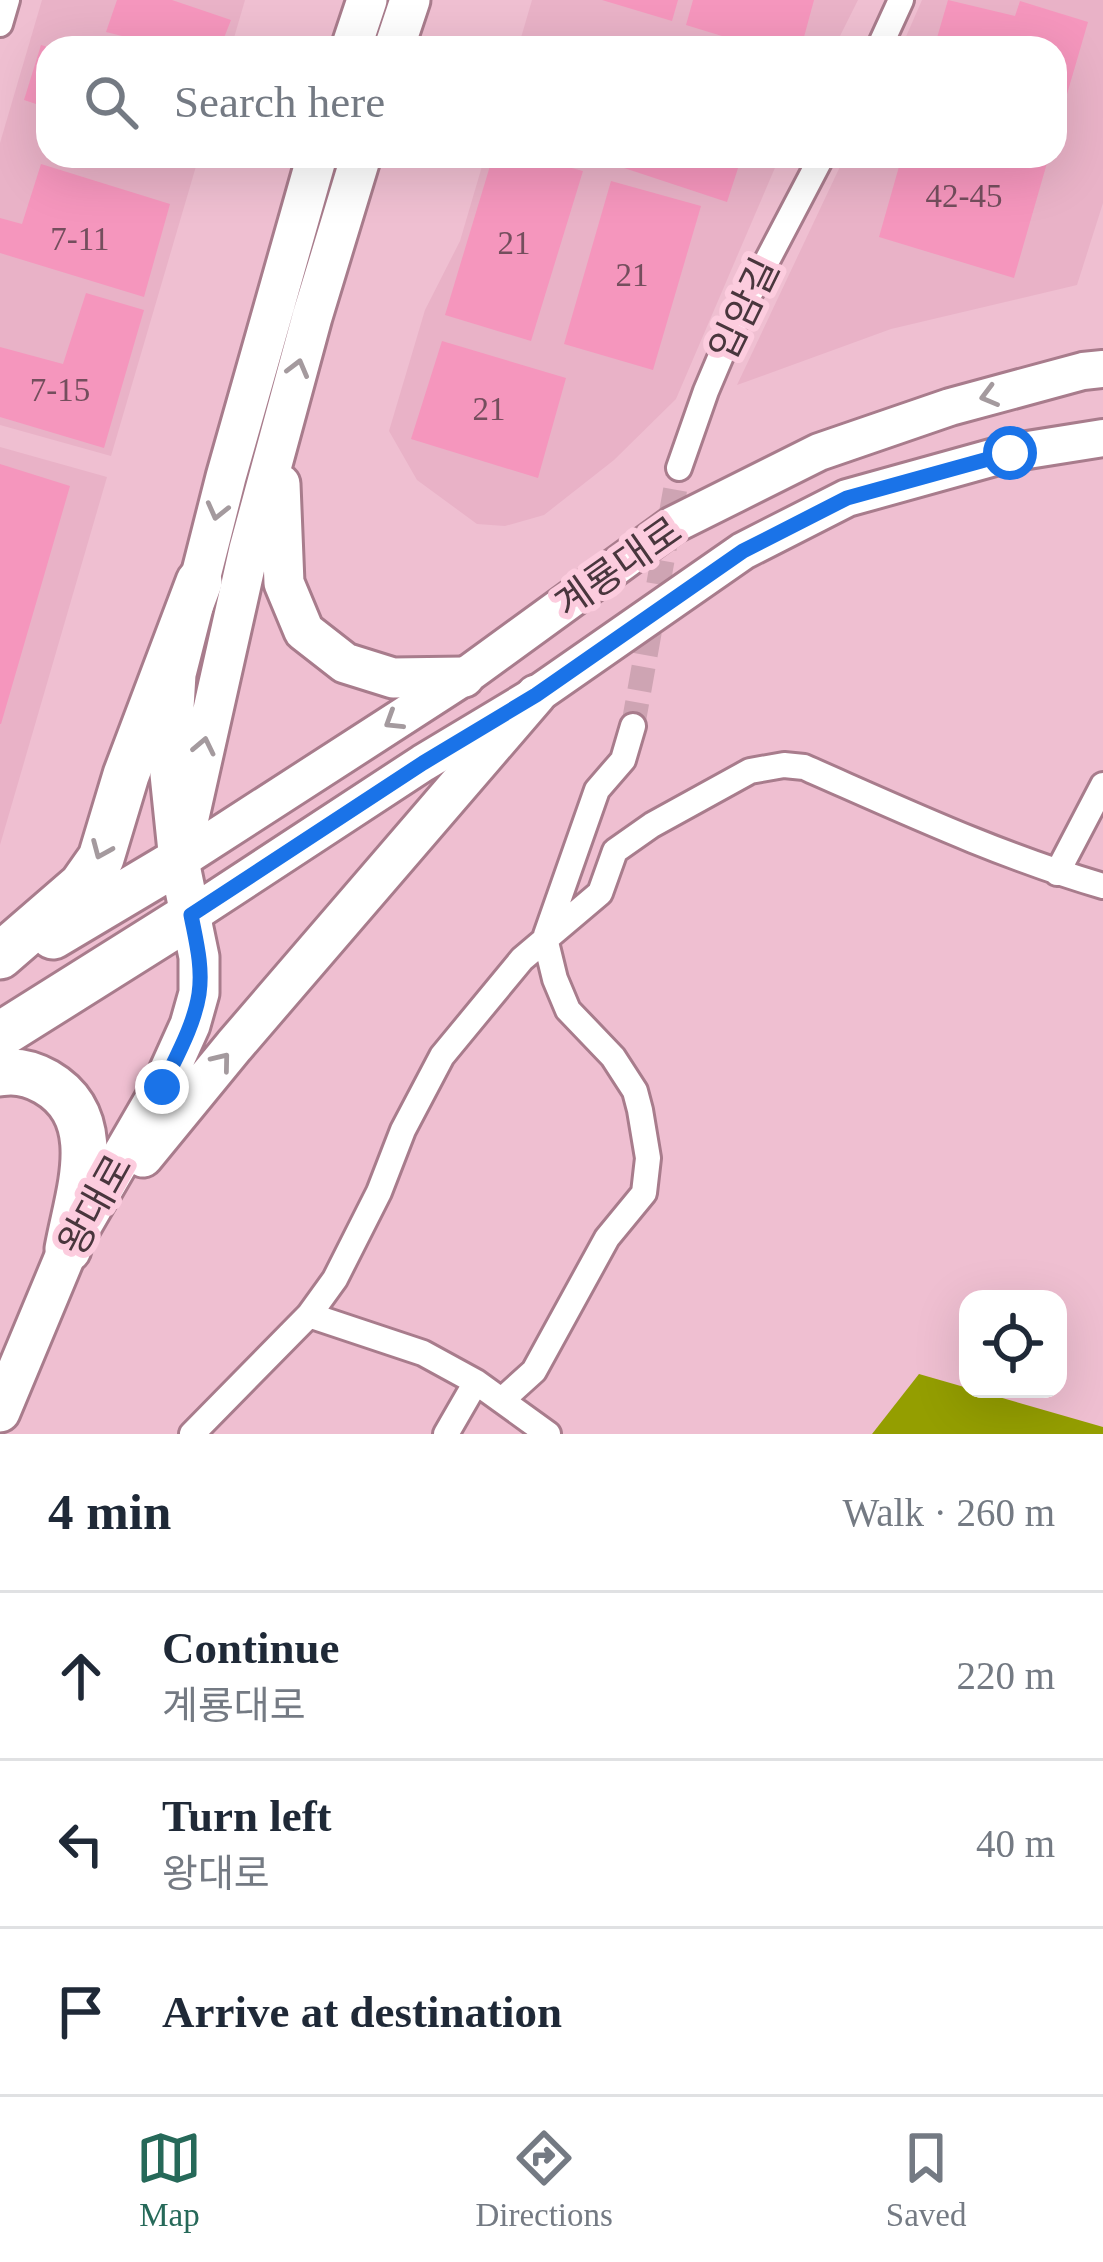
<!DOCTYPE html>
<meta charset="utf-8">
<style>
body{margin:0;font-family:"Times New Roman","Noto Sans KR",serif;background:#f6f6f7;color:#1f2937}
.controls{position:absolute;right:36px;bottom:36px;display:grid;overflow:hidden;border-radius:24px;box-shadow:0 12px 48px #0002}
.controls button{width:108px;height:108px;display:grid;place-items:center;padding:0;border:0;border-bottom:3px solid #e0e1e3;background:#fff;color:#1f2937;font:60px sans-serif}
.stop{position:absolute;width:36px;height:36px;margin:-27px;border:9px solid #1a73e8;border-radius:50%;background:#fff}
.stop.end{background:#1a73e8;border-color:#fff;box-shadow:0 3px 12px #0008}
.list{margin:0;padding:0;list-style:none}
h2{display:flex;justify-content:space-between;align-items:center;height:156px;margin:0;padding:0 48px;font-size:51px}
h2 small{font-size:39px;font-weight:400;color:#747a83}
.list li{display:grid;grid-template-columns:78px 1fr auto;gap:36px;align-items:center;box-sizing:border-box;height:168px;padding:0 48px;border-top:3px solid #e0e1e3}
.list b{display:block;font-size:45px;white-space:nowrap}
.list p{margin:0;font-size:39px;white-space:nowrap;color:#747a83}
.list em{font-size:39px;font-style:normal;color:#747a83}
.icon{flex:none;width:66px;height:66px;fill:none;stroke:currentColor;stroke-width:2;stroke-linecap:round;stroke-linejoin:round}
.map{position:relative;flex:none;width:1103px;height:1434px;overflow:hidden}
.search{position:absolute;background:#fff;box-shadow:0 12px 48px #0002;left:36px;right:36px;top:36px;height:132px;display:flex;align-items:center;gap:30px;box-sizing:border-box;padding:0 42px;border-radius:36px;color:#747a83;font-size:45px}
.sheet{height:660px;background:#fff}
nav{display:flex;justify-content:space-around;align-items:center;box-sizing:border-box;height:168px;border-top:3px solid #e0e1e3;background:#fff;font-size:33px;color:#747a83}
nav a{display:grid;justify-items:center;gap:6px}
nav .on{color:#266959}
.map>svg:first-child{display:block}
.built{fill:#e9b2c7}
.forest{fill:#949e00}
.building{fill:#f596bd}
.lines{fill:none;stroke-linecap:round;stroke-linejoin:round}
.minor-tunnel{stroke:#cea4b3;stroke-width:24;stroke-dasharray:24 12;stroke-linecap:butt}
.minor-casing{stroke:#a87c8c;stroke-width:30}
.secondary-casing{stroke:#a87c8c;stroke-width:42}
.primary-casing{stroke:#a87c8c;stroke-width:45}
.motorway-casing{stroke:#a87c8c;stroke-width:51}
.minor{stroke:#fff;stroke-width:24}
.secondary{stroke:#fff;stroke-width:36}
.primary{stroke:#fff;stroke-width:39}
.motorway{stroke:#fff;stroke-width:45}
.oneway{stroke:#a49a9e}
.route{stroke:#1a73e8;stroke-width:15}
.labels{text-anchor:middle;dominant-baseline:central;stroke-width:12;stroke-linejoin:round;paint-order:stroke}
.number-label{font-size:33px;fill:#744e5d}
.street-label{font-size:39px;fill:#49363d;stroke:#fcccde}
</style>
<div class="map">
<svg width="1103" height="1434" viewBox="0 0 1103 1434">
<rect width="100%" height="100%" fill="#efbfd1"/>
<!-- built -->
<path class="built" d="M42 0H245L231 48H48V156H199L111 456 0 425V143Z
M532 0H858L834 48H518Z
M922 0H1103V203L1077 285 891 329 737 385 845 156H1055V48H901Z
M485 156H780L676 399 614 460 544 515 505 526 477 524 417 480 389 431 425 310 460 241Z
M0 447 107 477 0 845Z"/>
<!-- forest -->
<path class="forest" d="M919 1374 1103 1427V1434H872Z"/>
<!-- building -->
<path class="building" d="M117 0H172L231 20 220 48H118L122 36 106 32Z
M602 0H678L672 21Z
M693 0H814L801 48H761L686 25Z
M948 0 1015 16 1020 1 1088 22 1056 132 1055 48H934Z
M41 45 48 47V108L24 100Z
M493 156H527L583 171 531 341 445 315Z
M614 156H730L741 159 727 202 612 164Z
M902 156H1049L1014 278 879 237Z
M41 164 170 204 144 297 0 253V218L22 224Z
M611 181 701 206 653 370 564 344Z
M86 293 144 310 104 448 0 417V347L63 364Z
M442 341 566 378 538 478 411 439Z
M0 464 70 486 1 724H0Z"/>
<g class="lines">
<!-- minor-tunnel -->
<path class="minor-tunnel" d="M633 726 679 468"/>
<defs>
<path id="minor" d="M0 24 7 0
M879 48 901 0
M679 468 706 391 737 318 822 156
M1057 873 1103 785
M546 935 597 790 623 760 633 726
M309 1315 423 1353 476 1382 548 1434
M502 1400 534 1371 607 1238 644 1193 648 1158 640 1110 635 1091 613 1057 568 1010 555 979 545 938
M192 1434 309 1315 335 1279 379 1192 403 1130 442 1056 522 959 600 893 615 851 652 825 750 771 784 765 804 767C902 810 1000 856 1103 886
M446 1434 476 1382"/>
<path id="secondary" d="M179 861 464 677 673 525 819 452 950 407 1083 371 1103 369
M191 915 423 763 536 695 743 551 847 498 1009 453 1103 438"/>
<path id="primary" d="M351 48 367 0
M394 48 410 0
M280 484 284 583 304 631 345 663 393 678 464 677
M187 826 249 549 312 317 361 156
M143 1157 234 1046 536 695
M0 1412 68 1249 162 1087 190 1025 199 993V957L179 861 170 774 176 674 226 477 317 156"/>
<path id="motorway" d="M53 936 179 861
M0 956 82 885 101 858 126 775 199 582
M0 1035 191 915
M0 1073C16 1070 32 1074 46 1082 108 1118 78 1193 68 1249"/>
</defs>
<!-- minor casing -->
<use href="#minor" class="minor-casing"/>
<!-- secondary casing -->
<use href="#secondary" class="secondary-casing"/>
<!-- primary casing -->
<use href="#primary" class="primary-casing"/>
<!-- motorway casing -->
<use href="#motorway" class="motorway-casing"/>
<!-- minor -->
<use href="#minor" class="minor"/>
<!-- secondary -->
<use href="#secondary" class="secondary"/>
<!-- primary -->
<use href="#primary" class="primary"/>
<!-- motorway -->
<use href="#motorway" class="motorway"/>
</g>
<!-- one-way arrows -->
<defs><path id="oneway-chevron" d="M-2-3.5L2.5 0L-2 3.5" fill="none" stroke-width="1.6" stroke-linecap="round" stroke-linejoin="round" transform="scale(3)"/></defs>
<g class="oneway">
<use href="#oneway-chevron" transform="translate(298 368) rotate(-75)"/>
<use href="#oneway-chevron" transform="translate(989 396) rotate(165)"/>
<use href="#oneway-chevron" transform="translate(217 511) rotate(104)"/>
<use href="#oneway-chevron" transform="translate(393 721) rotate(148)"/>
<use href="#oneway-chevron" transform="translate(204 746) rotate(-78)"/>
<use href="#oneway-chevron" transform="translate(101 850) rotate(113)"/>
<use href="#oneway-chevron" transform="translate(222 1061) rotate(-51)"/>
</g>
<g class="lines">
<!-- route -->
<path class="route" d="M162 1087C176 1057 194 1026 199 994 203 967 196 941 191 915L423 763 536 695 743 551 847 498 1010 453"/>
</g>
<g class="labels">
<!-- number labels -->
<g class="number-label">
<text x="964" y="196">42-45</text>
<text x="80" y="239">7-11</text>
<text x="514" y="243">21</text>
<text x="632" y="275">21</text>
<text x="60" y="390">7-15</text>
<text x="489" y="409">21</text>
</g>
<!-- street labels -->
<g class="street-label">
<text transform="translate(744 309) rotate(-64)">입암길</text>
<text transform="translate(618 567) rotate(-35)">계룡대로</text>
<text transform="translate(95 1205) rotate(-61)">왕대로</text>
</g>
</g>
</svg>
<div class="controls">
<button><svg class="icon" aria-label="locate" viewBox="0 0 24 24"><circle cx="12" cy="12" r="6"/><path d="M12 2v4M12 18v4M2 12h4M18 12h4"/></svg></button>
</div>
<div class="stop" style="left:1010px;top:453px"></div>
<div class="stop end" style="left:162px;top:1087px"></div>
<div class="search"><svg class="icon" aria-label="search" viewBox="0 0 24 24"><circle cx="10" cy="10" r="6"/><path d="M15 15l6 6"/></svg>Search here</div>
</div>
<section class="sheet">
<h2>4 min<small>Walk · 260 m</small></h2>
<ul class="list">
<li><svg class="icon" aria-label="ahead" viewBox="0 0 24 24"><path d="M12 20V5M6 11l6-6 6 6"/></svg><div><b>Continue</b><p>계룡대로</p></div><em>220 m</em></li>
<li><svg class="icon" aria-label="left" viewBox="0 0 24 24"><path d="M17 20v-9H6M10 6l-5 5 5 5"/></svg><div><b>Turn left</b><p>왕대로</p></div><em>40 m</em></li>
<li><svg class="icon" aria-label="arrive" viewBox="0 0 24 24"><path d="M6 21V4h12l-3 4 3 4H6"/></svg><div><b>Arrive at destination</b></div></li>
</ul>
</section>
<nav>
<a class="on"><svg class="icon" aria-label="map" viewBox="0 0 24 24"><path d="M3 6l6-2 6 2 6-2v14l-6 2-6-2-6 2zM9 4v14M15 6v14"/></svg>Map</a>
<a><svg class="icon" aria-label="directions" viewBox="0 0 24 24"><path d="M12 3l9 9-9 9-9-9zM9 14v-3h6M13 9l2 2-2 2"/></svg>Directions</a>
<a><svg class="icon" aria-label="saved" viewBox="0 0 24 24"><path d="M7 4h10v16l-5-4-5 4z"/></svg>Saved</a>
</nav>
